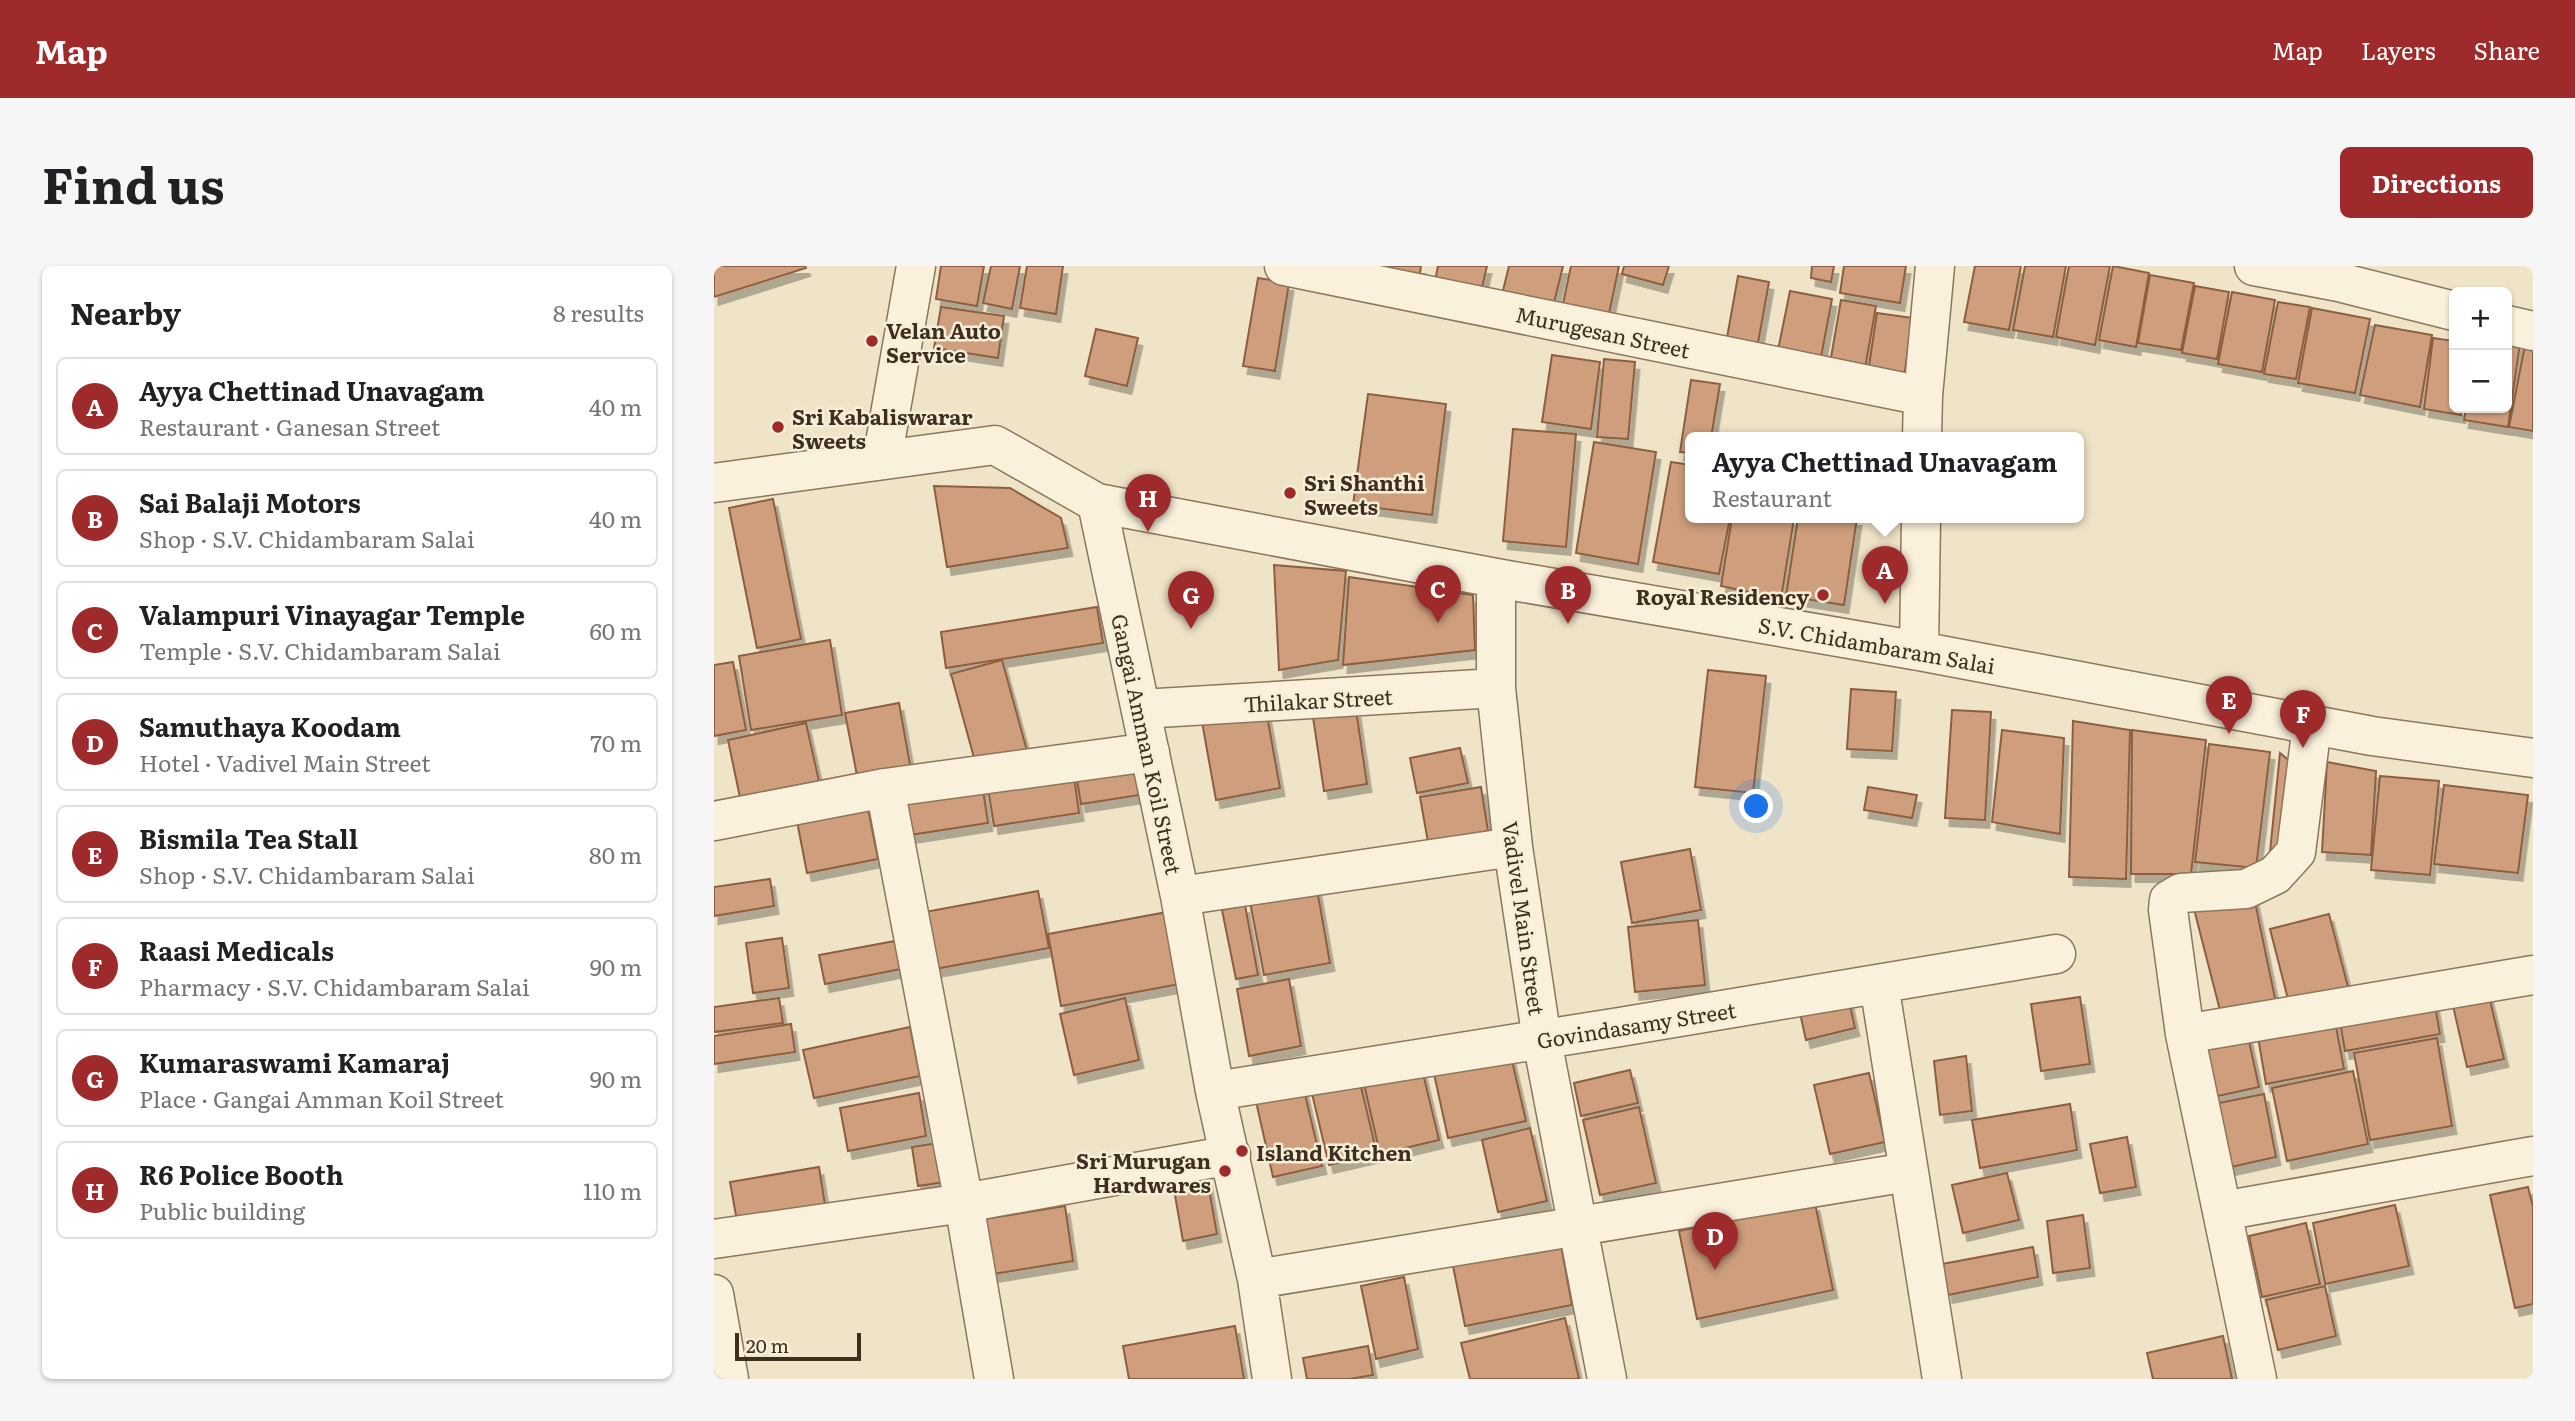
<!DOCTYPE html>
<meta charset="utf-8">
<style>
body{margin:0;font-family:Literata,serif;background:#f6f6f6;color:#202124}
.controls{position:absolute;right:21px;top:21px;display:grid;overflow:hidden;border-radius:10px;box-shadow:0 2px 5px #0004}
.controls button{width:63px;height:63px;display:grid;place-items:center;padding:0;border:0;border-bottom:2px solid #e0e0e0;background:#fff;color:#202124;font:35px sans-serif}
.scale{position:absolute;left:21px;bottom:18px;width:126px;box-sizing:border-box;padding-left:7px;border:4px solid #3d2e20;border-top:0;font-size:19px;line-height:24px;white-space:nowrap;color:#3d2e20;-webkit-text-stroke:5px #f7eed8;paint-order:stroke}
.you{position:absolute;left:1043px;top:541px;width:24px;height:24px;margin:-18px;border:5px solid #fff;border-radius:50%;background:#1a73e8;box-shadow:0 0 0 10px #1a73e833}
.badge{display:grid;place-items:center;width:46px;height:46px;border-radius:50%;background:#9e2a2b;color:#fff;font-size:23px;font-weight:700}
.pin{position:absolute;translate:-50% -58px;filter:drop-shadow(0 2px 4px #0008)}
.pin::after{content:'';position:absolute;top:37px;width:24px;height:21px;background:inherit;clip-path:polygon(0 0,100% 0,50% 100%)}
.popup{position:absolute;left:971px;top:166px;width:399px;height:91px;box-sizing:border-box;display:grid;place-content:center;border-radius:10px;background:#fff;filter:drop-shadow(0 2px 5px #0005);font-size:23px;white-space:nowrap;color:#757577}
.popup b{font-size:26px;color:#202124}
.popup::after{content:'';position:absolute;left:50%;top:100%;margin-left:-14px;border:14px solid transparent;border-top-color:#fff}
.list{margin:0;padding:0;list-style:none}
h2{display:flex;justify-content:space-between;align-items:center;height:91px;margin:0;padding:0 28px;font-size:30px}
h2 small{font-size:23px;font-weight:400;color:#757577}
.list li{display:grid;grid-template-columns:46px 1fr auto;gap:21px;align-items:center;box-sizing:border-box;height:98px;margin:0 14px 14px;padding:0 14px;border:2px solid #e0e0e0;border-radius:10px}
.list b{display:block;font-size:26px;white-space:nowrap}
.list p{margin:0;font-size:23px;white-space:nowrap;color:#757577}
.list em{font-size:23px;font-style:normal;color:#757577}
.map{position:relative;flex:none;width:1819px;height:1113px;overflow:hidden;border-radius:10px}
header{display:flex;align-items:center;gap:42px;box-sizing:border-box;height:98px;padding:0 35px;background:#9e2a2b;color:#fff}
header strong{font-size:33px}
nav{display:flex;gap:38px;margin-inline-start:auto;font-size:24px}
.intro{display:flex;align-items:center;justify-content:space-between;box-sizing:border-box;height:168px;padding:0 42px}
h1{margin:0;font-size:49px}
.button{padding:18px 32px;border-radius:10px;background:#9e2a2b;color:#fff;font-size:24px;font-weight:700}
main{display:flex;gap:42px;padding:0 42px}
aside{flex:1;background:#fff;border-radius:10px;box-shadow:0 2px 5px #0004}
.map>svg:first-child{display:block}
.building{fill:#cf9f7d;stroke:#8d5f41;stroke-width:2;filter:url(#shadow)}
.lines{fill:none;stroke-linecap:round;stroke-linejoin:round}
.minor-casing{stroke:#8d765c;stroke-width:41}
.minor{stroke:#faf1dc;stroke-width:38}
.poi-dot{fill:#9e2a2b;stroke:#f7eed8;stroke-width:2.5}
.labels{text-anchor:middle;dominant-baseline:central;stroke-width:5;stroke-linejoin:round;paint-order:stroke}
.poi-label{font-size:21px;font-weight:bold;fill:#3d2e20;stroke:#f7eed8;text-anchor:start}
.street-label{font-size:21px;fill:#3d2e20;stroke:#f7eed8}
</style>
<header>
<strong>Map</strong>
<nav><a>Map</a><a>Layers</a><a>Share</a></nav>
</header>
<div class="intro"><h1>Find us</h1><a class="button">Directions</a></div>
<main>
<aside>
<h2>Nearby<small>8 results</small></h2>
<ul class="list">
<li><span class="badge">A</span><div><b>Ayya Chettinad Unavagam</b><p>Restaurant · Ganesan Street</p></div><em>40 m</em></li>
<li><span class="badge">B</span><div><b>Sai Balaji Motors</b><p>Shop · S.V. Chidambaram Salai</p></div><em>40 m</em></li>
<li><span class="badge">C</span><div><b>Valampuri Vinayagar Temple</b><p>Temple · S.V. Chidambaram Salai</p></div><em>60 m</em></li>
<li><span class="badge">D</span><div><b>Samuthaya Koodam</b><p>Hotel · Vadivel Main Street</p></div><em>70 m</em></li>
<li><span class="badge">E</span><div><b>Bismila Tea Stall</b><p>Shop · S.V. Chidambaram Salai</p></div><em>80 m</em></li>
<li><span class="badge">F</span><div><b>Raasi Medicals</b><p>Pharmacy · S.V. Chidambaram Salai</p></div><em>90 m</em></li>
<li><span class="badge">G</span><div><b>Kumaraswami Kamaraj</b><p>Place · Gangai Amman Koil Street</p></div><em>90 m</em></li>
<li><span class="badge">H</span><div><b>R6 Police Booth</b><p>Public building</p></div><em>110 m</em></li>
</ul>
</aside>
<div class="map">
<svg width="1819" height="1113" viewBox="0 0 1819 1113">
<defs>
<filter id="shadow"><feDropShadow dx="4.5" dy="8" stdDeviation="0" flood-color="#0004"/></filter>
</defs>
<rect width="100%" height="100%" fill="#f0e4c8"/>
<!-- building -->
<path class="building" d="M0 0H91L92 2 0 31Z
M227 0H270L263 40 222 33Z
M277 0H306L298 43 269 37Z
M313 0H349L342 48 306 42Z
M620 0H707L705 14Z
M724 0H773L766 30 720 20Z
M795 0H849L837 49 786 37Z
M857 0H905L892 62 846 52Z
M910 0H955L949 19 908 8Z
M1098 0H1120L1117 16 1097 12Z
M1130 0H1192L1186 37 1126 27Z
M1261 0H1307L1295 64 1250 56Z
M1311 0H1352L1339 71 1299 64Z
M1355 0H1396L1381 79 1342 71Z
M1399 0 1435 7 1422 81 1385 74Z
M1436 9 1480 17 1467 84 1424 77Z
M1024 10 1055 16 1042 88 1011 83Z
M544 12 575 17 561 105 529 100Z
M1481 20 1515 26 1503 93 1468 87Z
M1076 25 1118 33 1105 102 1062 94Z
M1518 26 1561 34 1548 106 1504 98Z
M1127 34 1162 40 1150 108 1115 103Z
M1564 36 1596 41 1582 113 1550 108Z
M227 41 290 50 284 92 220 82Z
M1598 42 1656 53 1641 127 1584 117Z
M1163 47 1199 52 1189 117 1153 113Z
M1661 59 1718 69 1706 141 1646 129Z
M382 63 424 72 413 120 371 110Z
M1719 72 1740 75V142H1748L1747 149 1710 143Z
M1793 76 1806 77 1794 161 1750 154 1752 142H1793Z
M1811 79 1819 81V165L1795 161Z
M838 89 886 96 877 163 828 156Z
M890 93 921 96 914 173 883 171Z
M977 114 1006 118 997 172H977V187L966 186Z
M654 128 732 138 718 249 639 239Z
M799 163 862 168 852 281 789 275Z
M880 176 942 186 924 298 862 287Z
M957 196 977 199V252H1016L1005 308 939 296Z
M220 220 296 222 347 252 354 282 233 301Z
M59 233 87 373 43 382 15 242Z
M1018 252H1080L1067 333 1007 320Z
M1084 252H1143L1130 339 1072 330Z
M560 299 632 305 624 394 565 404Z
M635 311 759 329 761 384 629 399Z
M383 341 389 377 232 402 227 366Z
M116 374 128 449 37 464 25 390Z
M288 394 313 485 262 499 237 408Z
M19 396 32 464 0 470V399Z
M994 404 1052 410 1039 527 981 521Z
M1137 423 1182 426 1178 485 1133 483Z
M185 437 198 510 145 520 131 447Z
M552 444 566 522 502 534 488 456Z
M642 444 653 518 610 525 599 451Z
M1238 444 1277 446 1271 554 1231 552Z
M1359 455 1416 464 1412 613 1355 611Z
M92 457 108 529 29 546 14 474Z
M1288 464 1350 472 1346 568 1278 556Z
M1418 464 1492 474 1477 608H1417Z
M1495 478 1556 486 1542 602 1481 596Z
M746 482 754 517 703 527 696 492Z
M1566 487 1578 497 1575 581 1556 586Z
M1613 496 1662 505 1657 589 1608 586Z
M428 498 432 528 367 538 362 508Z
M359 503 365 547 280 560 273 516Z
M1666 510 1725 515 1716 609 1657 604Z
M268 517 274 557 196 569 190 529Z
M1730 519 1814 529 1804 607 1720 598Z
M767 521 774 565 714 576 706 531Z
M1154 521 1203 529 1198 552 1150 544Z
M153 537 164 593 93 607 82 550Z
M976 583 987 644 918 657 907 596Z
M56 613 60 640 0 650V621Z
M603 623 616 697 550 709 536 636Z
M324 625 335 682 221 703 211 646Z
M1540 631 1564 747 1510 760 1479 639Z
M531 639 544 709 522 713 508 644Z
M453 646 466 718 347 740 334 668Z
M1615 648 1634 721 1575 737 1556 663Z
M984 654 991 719 921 726 914 661Z
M68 672 75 722 39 727 32 677Z
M181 675 187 703 111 718 105 689Z
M575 713 587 780 535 790 523 723Z
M1773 722 1790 793 1753 801 1737 731Z
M1133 726 1141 762 1092 774 1084 738Z
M1366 731 1376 798 1327 805 1317 738Z
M65 732 69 757 0 766V741Z
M411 732 425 794 360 809 346 748Z
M1720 734 1726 768 1631 785 1625 750Z
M1620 750 1630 803 1552 818 1543 765Z
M77 758 81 786 0 798V770Z
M196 761 206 810 100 832 89 784Z
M1533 766 1545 821 1490 833 1479 777Z
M1723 772 1738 860 1656 874 1640 787Z
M796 786 812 855 734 872 719 803Z
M1252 790 1258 845 1226 849 1220 795Z
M706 795 725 874 666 888 648 809Z
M916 804 924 837 867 850 860 817Z
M1639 805 1654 878 1573 895 1558 822Z
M1155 807 1171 876 1116 888 1100 819Z
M644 808 663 888 615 899 596 819Z
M589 820 608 900 559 911 541 831Z
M205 827 212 870 134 885 126 842Z
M1550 828 1562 891 1508 903 1495 839Z
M1356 838 1363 884 1266 902 1258 854Z
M925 841 942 917 886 929 869 854Z
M816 862 833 935 784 946 768 874Z
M1413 871 1422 921 1386 927 1376 878Z
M231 876 237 915 204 920 198 881Z
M105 901 111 939 23 955 16 916Z
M1293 907 1305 954 1249 967 1238 919Z
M493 912 503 968 469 975 459 918Z
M1814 921 1819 941V1038L1801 1042 1776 929Z
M1101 937 1119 1024 983 1053 965 965Z
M1681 939 1695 1000 1611 1018 1599 957Z
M351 940 359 995 279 1008 271 953Z
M1369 949 1376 1002 1339 1007 1333 955Z
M1592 957 1606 1018 1548 1031 1535 970Z
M846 974 858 1039 751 1060 738 995Z
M1319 981 1324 1011 1234 1029 1228 998Z
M690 1011 704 1083 662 1093 647 1020Z
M1611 1020 1622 1070 1564 1084 1552 1034Z
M851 1052 865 1113H756L747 1077Z
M521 1060 530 1113H415L409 1080Z
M1509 1070 1518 1113H1439L1433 1087Z
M654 1080 659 1109 636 1113H593L589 1092Z"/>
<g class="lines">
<defs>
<path id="minor" d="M570 0 1209 130
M1540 0 1625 16 1740 45
M1793 59 1819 65
M1208 172 1209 130 1221 0
M168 194 202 0
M0 217 281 179 383 237 782 312 1205 385 1658 470 1819 492
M383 237 466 630 501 825 543 1013 558 1113
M782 312V422L799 581 828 774 893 1113
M1205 385 1207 252
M427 443 782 422
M171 522 250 937 280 1113
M0 555 171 522 436 486
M466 630 799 581
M1165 718 1228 1113
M1471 768 1819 709
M501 825 906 761 1342 688
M1508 945 1819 890
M0 973 250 937 517 889
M543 1013 1194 906
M0 1028 15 1113
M1543 1113 1471 768 1454 644 1455 634 1467 627 1532 623 1561 609 1582 586 1598 459"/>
</defs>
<!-- minor casing -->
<use href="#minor" class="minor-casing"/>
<!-- minor -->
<use href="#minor" class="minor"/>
</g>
<!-- markers -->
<g class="poi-dot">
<circle cx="158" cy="75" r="7"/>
<circle cx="64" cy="161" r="7"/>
<circle cx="576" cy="227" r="7"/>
<circle cx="1109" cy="329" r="7"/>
<circle cx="528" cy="885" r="7"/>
<circle cx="511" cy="905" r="7"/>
</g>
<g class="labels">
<!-- poi labels -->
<g class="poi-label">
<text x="172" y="63">Velan Auto<tspan x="172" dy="24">Service</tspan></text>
<text x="78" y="149">Sri Kabaliswarar<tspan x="78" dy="24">Sweets</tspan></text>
<text x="590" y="215">Sri Shanthi<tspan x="590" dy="24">Sweets</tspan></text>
<text x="1095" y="329" text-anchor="end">Royal Residency</text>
<text x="542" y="885">Island Kitchen</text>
<text x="497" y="893" text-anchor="end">Sri Murugan<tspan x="497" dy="24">Hardwares</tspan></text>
</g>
<!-- street labels -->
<g class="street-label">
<text transform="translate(889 65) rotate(12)">Murugesan Street</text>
<text transform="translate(1163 378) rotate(10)">S.V. Chidambaram Salai</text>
<text transform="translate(604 433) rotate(-3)">Thilakar Street</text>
<text transform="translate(434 478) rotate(78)">Gangai Amman Koil Street</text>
<text transform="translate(811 652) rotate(82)">Vadivel Main Street</text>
<text transform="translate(922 758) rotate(-9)">Govindasamy Street</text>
</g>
</g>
</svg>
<div class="controls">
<button>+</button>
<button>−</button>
</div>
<div class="scale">20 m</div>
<div class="you"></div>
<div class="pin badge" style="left:1171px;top:338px">A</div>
<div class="popup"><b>Ayya Chettinad Unavagam</b>Restaurant</div>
<div class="pin badge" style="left:854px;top:358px">B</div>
<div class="pin badge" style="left:724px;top:357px">C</div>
<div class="pin badge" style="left:1001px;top:1004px">D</div>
<div class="pin badge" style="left:1515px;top:468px">E</div>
<div class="pin badge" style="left:1589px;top:482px">F</div>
<div class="pin badge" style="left:477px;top:363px">G</div>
<div class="pin badge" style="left:434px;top:266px">H</div>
</div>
</main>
